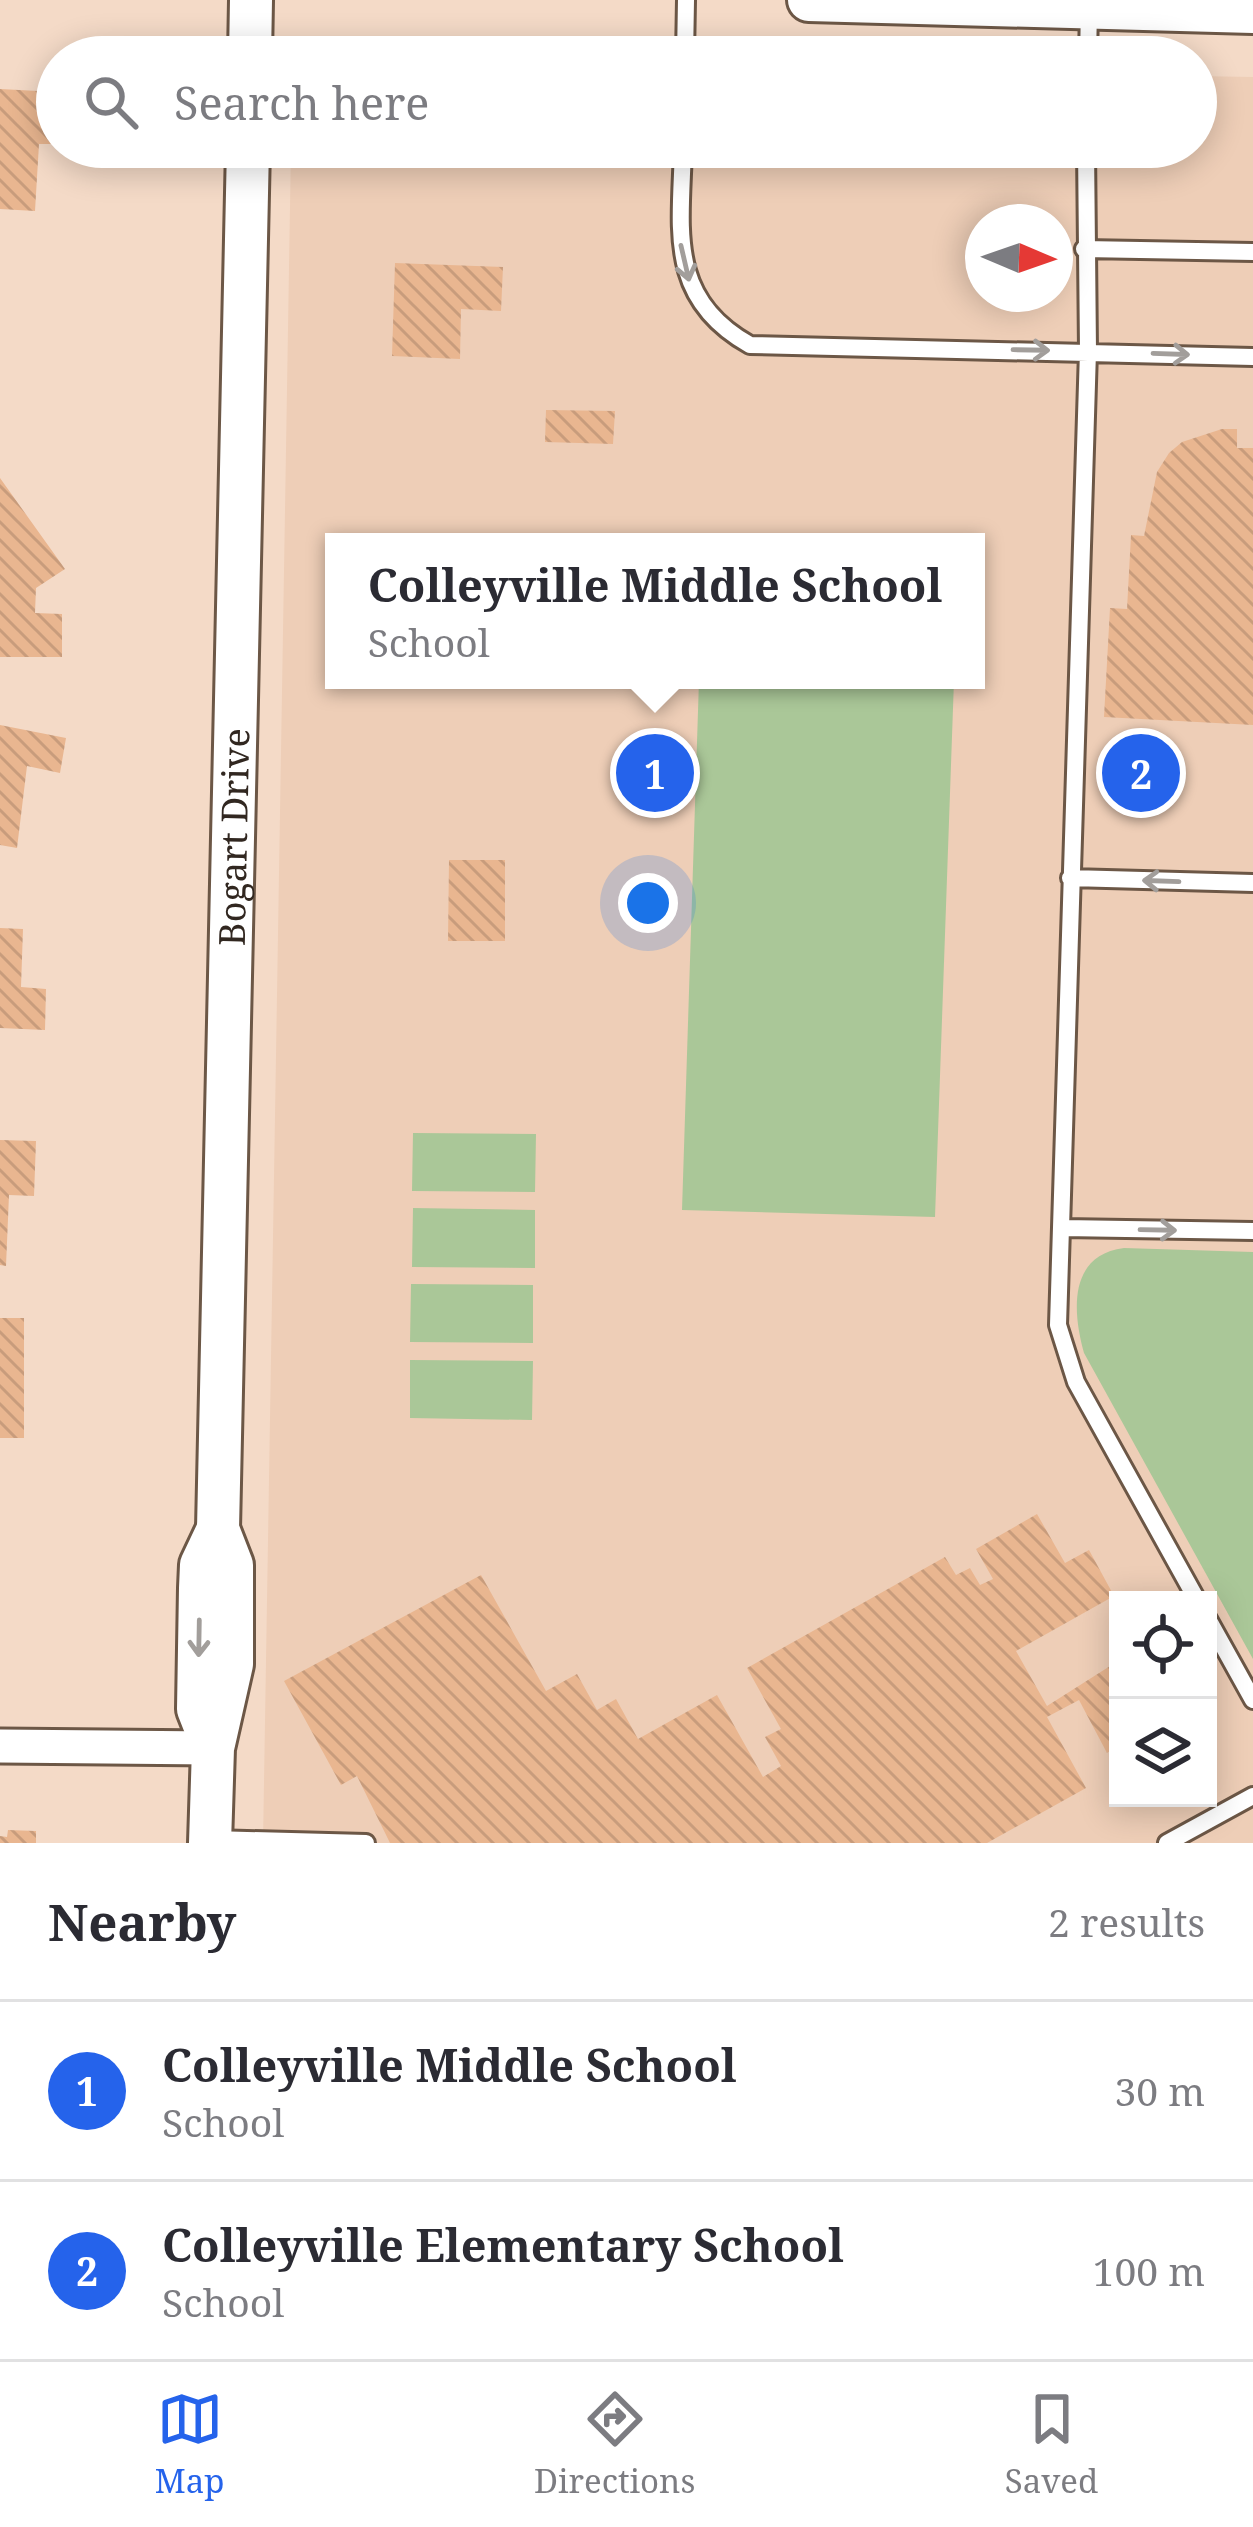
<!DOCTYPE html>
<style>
body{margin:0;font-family:"Noto Serif",serif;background:#f2f2f3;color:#2b2b33}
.controls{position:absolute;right:36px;bottom:36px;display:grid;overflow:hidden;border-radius:0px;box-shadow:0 6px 30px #0003}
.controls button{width:108px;height:108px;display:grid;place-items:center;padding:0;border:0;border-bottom:3px solid #e1e1e2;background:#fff;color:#2b2b33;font:60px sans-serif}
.compass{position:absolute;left:965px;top:204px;width:108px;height:108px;border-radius:50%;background:#fff;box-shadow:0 6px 30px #0003;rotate:92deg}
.you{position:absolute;left:648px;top:903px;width:42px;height:42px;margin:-30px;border:9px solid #fff;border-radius:50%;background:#1a73e8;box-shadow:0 0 0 18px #1a73e833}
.badge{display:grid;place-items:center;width:78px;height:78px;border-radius:50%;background:#2563eb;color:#fff;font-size:39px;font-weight:700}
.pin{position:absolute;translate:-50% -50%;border:6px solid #fff;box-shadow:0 3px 12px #0006}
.popup{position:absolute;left:325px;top:533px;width:660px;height:156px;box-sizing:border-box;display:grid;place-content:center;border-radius:0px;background:#fff;filter:drop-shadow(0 3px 9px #0005);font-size:39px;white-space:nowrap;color:#7c7c81}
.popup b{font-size:45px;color:#2b2b33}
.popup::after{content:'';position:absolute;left:50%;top:100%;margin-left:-24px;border:24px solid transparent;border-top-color:#fff}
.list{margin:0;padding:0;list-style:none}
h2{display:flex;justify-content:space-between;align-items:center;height:156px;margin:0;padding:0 48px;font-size:51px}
h2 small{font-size:39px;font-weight:400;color:#7c7c81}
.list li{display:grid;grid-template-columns:78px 1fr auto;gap:36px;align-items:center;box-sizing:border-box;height:180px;padding:0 48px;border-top:3px solid #e1e1e2}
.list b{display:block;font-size:45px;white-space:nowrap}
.list p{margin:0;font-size:39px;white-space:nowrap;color:#7c7c81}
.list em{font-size:39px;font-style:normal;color:#7c7c81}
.icon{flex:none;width:66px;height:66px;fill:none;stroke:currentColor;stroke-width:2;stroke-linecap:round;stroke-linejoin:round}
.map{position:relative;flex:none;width:1253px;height:1843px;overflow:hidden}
.search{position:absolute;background:#fff;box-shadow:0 6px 30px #0003;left:36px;right:36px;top:36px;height:132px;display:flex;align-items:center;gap:30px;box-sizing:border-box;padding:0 42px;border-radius:66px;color:#7c7c81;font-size:45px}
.sheet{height:516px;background:#fff}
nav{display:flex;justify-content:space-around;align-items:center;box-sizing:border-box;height:168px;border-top:3px solid #e1e1e2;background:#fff;font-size:33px;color:#7c7c81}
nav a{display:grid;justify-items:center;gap:6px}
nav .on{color:#2563eb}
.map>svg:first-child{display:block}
.built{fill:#eeceb7;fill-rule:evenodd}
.green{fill:#aac798}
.building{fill:url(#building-back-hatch)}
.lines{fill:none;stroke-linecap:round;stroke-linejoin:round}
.service-casing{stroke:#6c5746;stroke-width:22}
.minor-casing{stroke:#6c5746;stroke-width:39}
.tertiary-casing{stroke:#6c5746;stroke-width:48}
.service{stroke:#fff;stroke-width:16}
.minor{stroke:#fff;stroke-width:33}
.tertiary{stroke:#fff;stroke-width:42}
.oneway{stroke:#a29e9b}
.labels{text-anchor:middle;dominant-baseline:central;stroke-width:12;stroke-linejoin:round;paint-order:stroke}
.street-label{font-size:36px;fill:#312720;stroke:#fff}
</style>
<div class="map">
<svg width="1253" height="1843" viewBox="0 0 1253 1843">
<defs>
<pattern id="building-back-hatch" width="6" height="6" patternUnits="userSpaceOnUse" patternTransform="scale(3)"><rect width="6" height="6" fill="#e9b690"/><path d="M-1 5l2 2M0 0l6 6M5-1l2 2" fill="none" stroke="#c89c7c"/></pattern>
</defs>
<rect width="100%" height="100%" fill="#f4dac7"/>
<!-- built -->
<path class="built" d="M293 46 622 57H292Z
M1196 76 1253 77V1843H263L291 147H1196ZM983 222H1055V294H983ZM334 542H976V680H334ZM1118 1600H1208V1798H1118Z"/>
<!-- green -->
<path class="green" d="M699 680H954L935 1217 682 1210Z
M413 1133 536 1134 535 1192 412 1191Z
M413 1208 535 1210V1268L412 1267Z
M1124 1248 1253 1252V1659L1084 1353C1072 1310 1069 1255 1124 1248Z
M411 1284 533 1285V1343L410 1342Z
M410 1360 533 1361 532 1420 410 1418Z"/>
<!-- building -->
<path class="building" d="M0 89 57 92V144H39L35 211 0 209Z
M395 263 503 267 501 311 461 309 460 359 392 356Z
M546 410 615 411 613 444 545 442Z
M1222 429H1237V448H1253V725L1104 717 1110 608 1127 609 1131 535 1144 536 1157 472 1169 453 1182 442Z
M0 478 65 569 36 588 35 613 62 614V657H0Z
M0 725 66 738 60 773 27 766 17 848 0 845Z
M449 860H505V941H448Z
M0 928 23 929 21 987 46 989 45 1030 0 1028Z
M0 1140 36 1141 34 1196 9 1195 6 1266 0 1265Z
M0 1318H24V1438H0Z
M1037 1514 1065 1563 1089 1550 1114 1596 1016 1651 1047 1706 1118 1661V1746L1107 1753 1079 1700 1047 1717 1086 1788 987 1843H390L357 1776 341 1785 284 1681 481 1575 546 1691 577 1674 597 1710 616 1699 638 1739 717 1695 763 1777 781 1766 765 1737 781 1729 747 1668 945 1557 956 1575 970 1568 980 1585 993 1579 976 1549Z
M8 1830 36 1831V1843H0V1836L7 1837Z"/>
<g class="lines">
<defs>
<path id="service" d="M685 57 686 0
M1088 57 1089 9
M683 147C681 229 666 298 750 345L1253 357
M1086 147 1088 351 1058 1325 1076 1382 1197 1600
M1084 249 1253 252
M1070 878 1253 883
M1063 1228 1253 1231
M1208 1619 1253 1700
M212 1839 366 1843
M1167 1843 1253 1796"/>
<path id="minor" d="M0 1746 213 1748"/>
<g id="tertiary">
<path d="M809 0 1253 12"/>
<path d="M250 57 251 0"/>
<path d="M207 1732 198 1709 200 1588 201 1565 218 1529"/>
<path id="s1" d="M210 1843 213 1748 232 1664V1565L218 1529 248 147"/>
</g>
</defs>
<!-- service casing -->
<use href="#service" class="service-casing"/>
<!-- minor casing -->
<use href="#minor" class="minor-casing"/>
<!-- tertiary casing -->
<use href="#tertiary" class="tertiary-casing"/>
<!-- service -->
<use href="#service" class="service"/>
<!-- minor -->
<use href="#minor" class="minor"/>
<!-- tertiary -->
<use href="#tertiary" class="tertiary"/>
</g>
<!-- one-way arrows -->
<defs><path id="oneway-shaft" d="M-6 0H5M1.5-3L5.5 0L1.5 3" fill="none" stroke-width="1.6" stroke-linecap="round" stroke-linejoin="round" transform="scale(3)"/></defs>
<g class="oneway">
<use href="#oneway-shaft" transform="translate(685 263) rotate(77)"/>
<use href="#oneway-shaft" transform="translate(1031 350) rotate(1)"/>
<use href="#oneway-shaft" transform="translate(1171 354) rotate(2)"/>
<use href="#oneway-shaft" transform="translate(1161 881) rotate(-178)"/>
<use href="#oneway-shaft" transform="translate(1158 1230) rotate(1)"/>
<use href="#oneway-shaft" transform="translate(199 1638) rotate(91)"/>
</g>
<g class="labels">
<!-- street labels -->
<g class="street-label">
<text stroke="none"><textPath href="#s1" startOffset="1011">Bogart Drive</textPath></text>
</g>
</g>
</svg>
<div class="controls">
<button><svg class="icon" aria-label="locate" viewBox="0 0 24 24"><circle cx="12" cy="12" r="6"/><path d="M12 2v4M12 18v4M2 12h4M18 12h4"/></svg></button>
<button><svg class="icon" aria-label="layers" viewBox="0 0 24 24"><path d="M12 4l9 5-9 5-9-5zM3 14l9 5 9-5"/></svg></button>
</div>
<svg class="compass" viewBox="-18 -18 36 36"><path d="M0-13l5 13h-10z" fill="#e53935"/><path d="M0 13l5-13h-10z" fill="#7c7c81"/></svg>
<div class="you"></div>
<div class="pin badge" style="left:655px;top:773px">1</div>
<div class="popup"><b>Colleyville Middle School</b>School</div>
<div class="pin badge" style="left:1141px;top:773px">2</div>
<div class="search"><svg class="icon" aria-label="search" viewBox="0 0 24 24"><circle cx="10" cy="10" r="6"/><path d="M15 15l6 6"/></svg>Search here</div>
</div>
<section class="sheet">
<h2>Nearby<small>2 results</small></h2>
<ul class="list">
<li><span class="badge">1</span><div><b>Colleyville Middle School</b><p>School</p></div><em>30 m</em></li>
<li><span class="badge">2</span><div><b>Colleyville Elementary School</b><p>School</p></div><em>100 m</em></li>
</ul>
</section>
<nav>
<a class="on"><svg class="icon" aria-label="map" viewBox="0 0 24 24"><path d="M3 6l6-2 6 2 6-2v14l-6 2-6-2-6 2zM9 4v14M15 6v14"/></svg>Map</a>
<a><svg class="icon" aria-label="directions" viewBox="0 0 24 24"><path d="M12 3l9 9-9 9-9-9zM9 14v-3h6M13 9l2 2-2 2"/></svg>Directions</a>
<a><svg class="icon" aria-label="saved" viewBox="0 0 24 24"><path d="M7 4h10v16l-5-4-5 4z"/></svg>Saved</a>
</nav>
